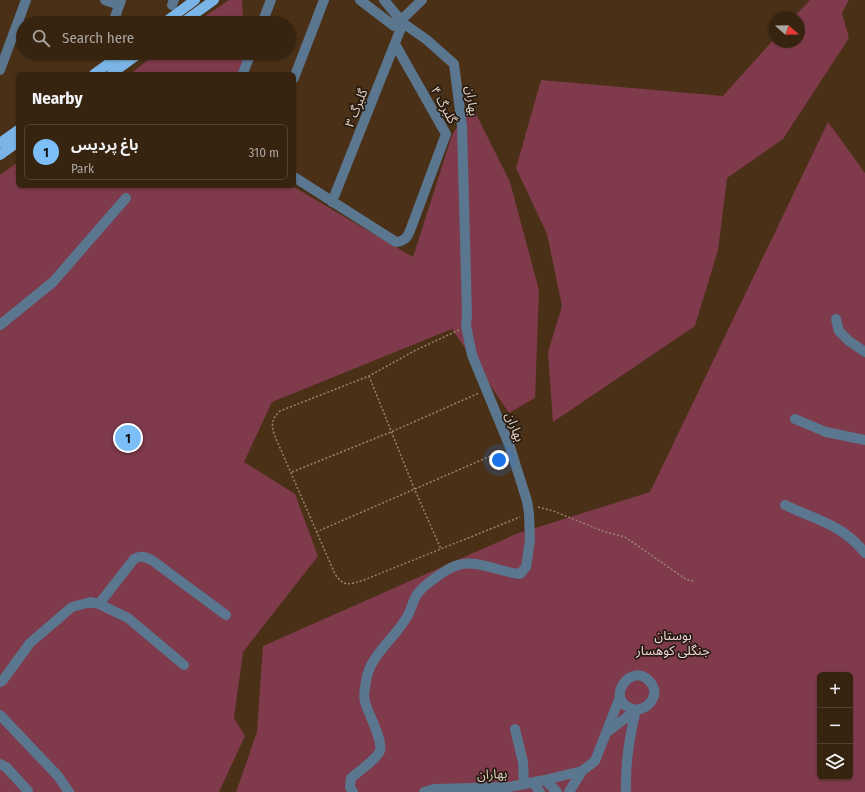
<!DOCTYPE html>
<meta charset="utf-8">
<style>
body{margin:0;font-family:"Fira Sans Condensed","Noto Sans Arabic",sans-serif;background:#42301e;color:#f1f3f6}
.controls{position:absolute;right:12px;bottom:12px;display:grid;overflow:hidden;border-radius:6px;box-shadow:0 1px 3px #0004}
.controls button{width:36px;height:36px;display:grid;place-items:center;padding:0;border:0;border-bottom:1px solid #514130;background:#372410;color:#f1f3f6;font:20px sans-serif}
.compass{position:absolute;left:769px;top:12px;width:36px;height:36px;border-radius:50%;background:#372410;box-shadow:0 1px 3px #0004;rotate:110deg}
.you{position:absolute;left:499px;top:460px;width:14px;height:14px;margin:-10px;border:3px solid #fff;border-radius:50%;background:#1a73e8;box-shadow:0 0 0 6px #1a73e833}
.badge{display:grid;place-items:center;width:26px;height:26px;border-radius:50%;background:#7bbef8;color:#111;font-size:13px;font-weight:700}
.pin{position:absolute;translate:-50% -50%;border:2px solid #fff;box-shadow:0 1px 4px #0006}
.list{margin:0;padding:0;list-style:none}
h2{display:flex;justify-content:space-between;align-items:center;height:52px;margin:0;padding:0 16px;font-size:17px}
h2 small{font-size:13px;font-weight:400;color:#aaa49f}
.list li{display:grid;grid-template-columns:26px 1fr auto;gap:12px;align-items:center;box-sizing:border-box;height:56px;margin:0 8px 8px;padding:0 8px;border:1px solid #514130;border-radius:6px}
.list b{display:block;font-size:15px;white-space:nowrap}
.list p{margin:0;font-size:13px;white-space:nowrap;color:#aaa49f}
.list em{font-size:13px;font-style:normal;color:#aaa49f}
.icon{flex:none;width:22px;height:22px;fill:none;stroke:currentColor;stroke-width:2;stroke-linecap:round;stroke-linejoin:round}
.map{position:relative;flex:none;width:865px;height:792px;overflow:hidden}
.search{position:absolute;background:#372410;box-shadow:0 1px 3px #0004;left:16px;top:16px;width:280px;height:44px;display:flex;align-items:center;gap:10px;box-sizing:border-box;padding:0 14px;border-radius:22px;color:#aaa49f;font-size:15px}
.panel{position:absolute;background:#372410;box-shadow:0 1px 3px #0004;left:16px;top:72px;width:280px;height:116px;border-radius:6px}
.map>svg:first-child{display:block}
.green{fill:#7f3a4b;fill-rule:evenodd}
.lines{fill:none;stroke-linecap:round;stroke-linejoin:round}
.path{stroke:#998470;stroke-width:1.5;stroke-dasharray:2 2;stroke-linecap:butt}
.minor{stroke:#5b768f;stroke-width:10}
.major{stroke:#7bb5e7;stroke-width:10}
.labels{text-anchor:middle;dominant-baseline:central;stroke-width:3.5;stroke-linejoin:round;paint-order:stroke}
.street-label{font-size:13px;fill:#dfcfc0;stroke:#261b10}
.park-label{font-size:13px;fill:#efd6da;stroke:#261b10}
</style>
<div class="map">
<svg width="865" height="792" viewBox="0 0 865 792">
<rect width="100%" height="100%" fill="#493016"/>
<!-- green -->
<path class="green" d="M229 0H242L243 23H195Z
M810 0H849L842 13 849 38 783 139 727 178 718 250 695 326 553 422 548 352 562 306 547 234 516 168 541 80 723 96 775 38V42H799V18H793Z
M157 53H244V74H130Z
M471 104 510 182 539 290 535 398 509 413 452 329 272 402 244 462 295 494 318 556 243 652 234 718 245 736 219 792H0V175L18 162V186H292L413 257 452 135Z
M828 122 865 173V792H236L257 732 263 646 516 534 650 492ZM820 675H850V777H820Z"/>
<g class="lines">
<!-- path -->
<path class="path" d="M100 59 102 53
M459 330 416 350 369 376 280 411C272 419 271 423 274 434L335 574C344 588 351 584 364 580L520 517
M369 376 414 488 441 549
M292 472 391 432 479 393
M538 507 553 511 605 532 625 537 687 580 695 581
M316 532 502 451"/>
<!-- minor -->
<path class="minor" d="M105 0 119 5
M172 5 174 0
M113 23 121 0
M262 23 271 0
M397 24 422 0
M0 70 26 0
M243 73 251 53
M294 78 324 0
M294 177 396 242C406 241 408 236 411 228L446 134 395 44
M332 202 403 23 384 0
M836 319 839 331 849 341 865 352
M0 325 53 282 126 198
M795 419 826 432 865 440
M785 505C816 520 842 524 865 553
M99 604 134 559C141 555 146 557 153 561L226 615
M0 682 3 680 30 643 72 607 91 602 99 604 128 618 184 665
M0 715 58 776 69 792
M515 729 523 762 524 784
M606 733 620 697
M0 764 6 767 28 791
M545 780 582 771
M533 783 540 792
M353 792 350 787 351 778C359 771 376 760 380 751 383 740 368 713 365 702 363 696 365 687 366 681 370 654 396 638 408 615 412 608 413 599 418 593 423 586 446 569 455 566 475 558 499 572 520 574L526 567 530 540 529 513 527 501 510 447 472 355 466 326 467 315 462 126 454 64 427 40 403 23 394 26 360 0
M424 792 434 789 509 787 545 780 557 792
M569 792 582 771 595 761 606 733 636 710C649 708 660 696 651 683 633 658 600 702 636 710
M626 792C625 762 629 738 636 710"/>
<!-- major -->
<path class="major" d="M164 23 195 0
M182 23 214 0
M94 74 123 53
M111 74 140 53
M0 143 18 130
M0 155 18 142"/>
</g>
<g class="labels">
<!-- street labels -->
<g class="street-label">
<text transform="translate(472 101) rotate(83)">بهاران</text>
<text transform="translate(444 105) rotate(61)">گلبرگ ۴</text>
<text transform="translate(356 108) rotate(-68)">گلبرگ ۳</text>
<text transform="translate(515 427) rotate(69)">بهاران</text>
<text transform="translate(492 774) rotate(-3)">بهاران</text>
</g>
<!-- park labels -->
<g class="park-label">
<text x="673" y="635">بوستان<tspan x="673" dy="15">جنگلی کوهسار</tspan></text>
</g>
</g>
</svg>
<div class="controls">
<button>+</button>
<button>−</button>
<button><svg class="icon" aria-label="layers" viewBox="0 0 24 24"><path d="M12 4l9 5-9 5-9-5zM3 14l9 5 9-5"/></svg></button>
</div>
<svg class="compass" viewBox="-18 -18 36 36"><path d="M0-13l5 13h-10z" fill="#e53935"/><path d="M0 13l5-13h-10z" fill="#aaa49f"/></svg>
<div class="you"></div>
<div class="pin badge" style="left:128px;top:438px">1</div>
<div class="search"><svg class="icon" aria-label="search" viewBox="0 0 24 24"><circle cx="10" cy="10" r="6"/><path d="M15 15l6 6"/></svg>Search here</div>
<section class="panel">
<h2>Nearby<small></small></h2>
<ul class="list">
<li><span class="badge">1</span><div><b>باغ پردیس</b><p>Park</p></div><em>310 m</em></li>
</ul>
</section>
</div>
